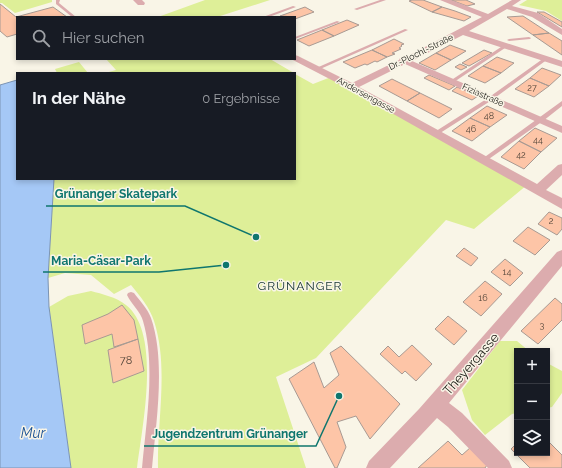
<!DOCTYPE html>
<html lang="de">
<meta charset="utf-8">
<style>
body{margin:0;font-family:Raleway,sans-serif;background:#242831;color:#f1f3f6}
.controls{position:absolute;right:12px;bottom:12px;display:grid;overflow:hidden;border-radius:0px;box-shadow:0 2px 6px #0003}
.controls button{width:36px;height:36px;display:grid;place-items:center;padding:0;border:0;border-bottom:1px solid #363941;background:#171b24;color:#f1f3f6;font:20px sans-serif}
.list{margin:0;padding:0;list-style:none}
h2{display:flex;justify-content:space-between;align-items:center;height:52px;margin:0;padding:0 16px;font-size:17px}
h2 small{font-size:13px;font-weight:400;color:#9ea1a6}
.icon{flex:none;width:22px;height:22px;fill:none;stroke:currentColor;stroke-width:2;stroke-linecap:round;stroke-linejoin:round}
.map{position:relative;flex:none;width:562px;height:468px;overflow:hidden}
.search{position:absolute;background:#171b24;box-shadow:0 2px 6px #0003;left:16px;top:16px;width:280px;height:44px;display:flex;align-items:center;gap:10px;box-sizing:border-box;padding:0 14px;border-radius:0px;color:#9ea1a6;font-size:15px}
.panel{position:absolute;background:#171b24;box-shadow:0 2px 6px #0003;left:16px;top:72px;width:280px;height:108px;border-radius:0px}
.map>svg:first-child{display:block}
.green{fill:#deef98}
.water{fill:#a5c8f6;stroke:#7c94b3}
.building{fill:#fdc5a7;stroke:#a89a93}
.lines{fill:none;stroke-linecap:round;stroke-linejoin:round}
.service{fill:#dcacae;fill-rule:evenodd}
.minor{fill:#dcacae;fill-rule:evenodd}
.labels{text-anchor:middle;dominant-baseline:central;stroke-width:3;stroke-linejoin:round;paint-order:stroke}
.far-street-label{font-size:9px;fill:#1c1b16;stroke:#f9f5e7}
.number-label{font-size:9px;fill:#54463a}
.near-number-label{font-size:11px;fill:#54463a}
.neighbourhood-label{font-size:12px;letter-spacing:1px;fill:#10322e;stroke:#f9f5e7}
.near-street-label{font-size:13px;fill:#1c1b16;stroke:#f9f5e7}
.near-water-label{font-size:14px;font-style:italic;fill:#1a5194;stroke:#f9f5e7}
.leader{fill:none;stroke:#0f766e;stroke-width:1.5}
.callout-dot{fill:#0f766e;stroke:#f9f5e7;stroke-width:1.5}
.callout-label{font-size:12px;text-anchor:middle;font-weight:bold;fill:#0f766e;stroke:#f9f5e7;stroke-width:3;stroke-linejoin:round;paint-order:stroke}
</style>
<div class="map">
<svg width="562" height="468" viewBox="0 0 562 468">
<rect width="100%" height="100%" fill="#f9f5e7"/>
<!-- green -->
<path class="green" d="M0 0H52V2L15 13 2 3H0Z
M205 0H270L217 17H158Z
M527 0H562V21L546 11 519 5Z
M106 59H270L294 73H105L116 70Z
M79 62 88 73H57L55 69Z
M295 74 313 84 331 77 527 185 474 229 446 220 316 358 276 377 306 468H158C157 420 169 367 154 321 150 308 140 296 131 285L114 294 91 275 65 273 48 278 54 179H295Z
M91 291C102 294 116 297 126 305 162 333 142 427 137 468H71L49 307 68 296Z
M500 341H517L529 351H517V413L512 414 485 435 472 420 462 390Z
M547 363 562 371V393L552 407 547 408Z"/>
<!-- water -->
<path class="water" d="M17 80V179H54L48 278 49 307 71 468H0V85Z"/>
<!-- building -->
<path class="building" d="M412 0H423L442 7 432 12 409 1Z
M451 0H466L475 4 467 6Z
M0 4 16 17 53 7 67 17H17V34L7 37 0 31Z
M305 7 314 12 295 19V17L280 16Z
M442 7 455 11 471 17 464 21 432 12Z
M537 12H544L562 22V27Z
M523 16 549 33 533 35 507 17Z
M347 20 359 25 334 36 322 30Z
M322 30 334 36 309 46 297 40Z
M549 33 562 41V55L533 35Z
M394 39 404 44 401 45 402 46 399 48 401 49 392 53 395 54 387 57 372 50Z
M450 45 466 51 451 60 436 53Z
M372 50 387 57 377 62 375 61 367 65 365 64 355 68 343 62Z
M484 50 492 53 469 66 462 63Z
M436 53 451 60 435 70 419 63Z
M497 57 514 63 501 73 483 66Z
M460 64 467 67 461 70 455 67Z
M483 66 501 73 485 83 468 76Z
M542 68 561 75 549 86 530 78Z
M429 75 455 86 449 90 424 78Z
M530 78 549 86 534 97 515 89Z
M392 79 420 93 407 101 379 86Z
M457 87 478 96 472 100 452 91Z
M420 93 452 109 439 118 407 101Z
M487 106 507 115 490 127 470 118Z
M470 118 490 127 472 141 452 131Z
M535 128 557 138 541 152 519 141Z
M519 141 541 152 524 169 501 157Z
M549 212 562 218V229L557 235 538 224Z
M528 227 550 240 535 255 513 241Z
M464 248 478 258 471 266 456 256Z
M505 259 523 273 510 286 491 272Z
M485 281 502 294 481 316 463 302Z
M555 298 562 304V320L538 344 521 331Z
M122 305 134 320 138 339 114 347 112 334 85 344 82 325 108 314Z
M448 316 467 331 454 345 435 329Z
M138 339 144 371 113 383 108 350Z
M412 345 432 364 416 381 405 371 402 374 380 354 388 346 399 357Z
M341 346 400 404 370 439 356 416 337 422 346 447 337 468H335L289 379 314 362 324 388 339 375 330 353Z
M547 440 562 455V468H530L511 449 517 443V453H547Z
M448 441 462 455 471 447 487 465 485 468H418Z"/>
<g class="lines">
<!-- service -->
<path class="service" d="M56 0H60L59 3 76 17H72L56 4Z
M380 0H386L357 10 354 9Z
M293 6 296 7 269 17H263Z
M337 21 340 22 295 39V37Z
M405 29 408 30 318 70 314 69Z
M529 37 531 38 530 39 509 41 507 40 509 39Z
M504 45 508 46 454 82 450 81Z
M544 58 548 59 492 100 437 135H433V133L488 98Z
M562 101V106L543 121 486 161H482V159Z
M131 292 134 293C139 300 148 309 151 318 166 361 156 423 152 468H142C146 423 156 365 143 321 141 312 131 304 127 295L128 293Z"/>
<!-- minor -->
<path class="minor" d="M133 0H142L145 3 144 5H138Z
M440 0H451L488 14 512 0H521L512 6 538 13 562 29V35L532 17 507 9 469 31 562 61V67L463 35 412 61 562 126V133L405 64 359 87 537 184 558 165 562 164V175L546 190 562 198V209L349 89 291 59H295V55L298 56 352 83 399 60 400 58H404L482 17Z
M562 250V266L449 403 462 413 509 461 512 468H488L448 427 437 418 390 468H366L369 461 419 409 557 252Z"/>
</g>
<g class="labels">
<!-- far-street labels -->
<g class="far-street-label">
<text transform="translate(421 52) rotate(-26)">Dr.-Plochl-Straße</text>
<text transform="translate(366 95) rotate(29)">Andersengasse</text>
<text transform="translate(483 95) rotate(24)">Fiziastraße</text>
</g>
<!-- number labels -->
<g class="number-label">
<text x="532" y="88">27</text>
<text x="489" y="116">48</text>
<text x="471" y="129">46</text>
<text x="538" y="140">44</text>
<text x="521" y="155">42</text>
<text x="551" y="221">2</text>
<text x="507" y="272">14</text>
<text x="483" y="298">16</text>
<text x="542" y="325">3</text>
</g>
<!-- near-number labels -->
<g class="near-number-label">
<text x="126" y="360">78</text>
</g>
<!-- neighbourhood labels -->
<g class="neighbourhood-label">
<text x="300" y="286">GRÜNANGER</text>
</g>
<!-- near-street labels -->
<g class="near-street-label">
<text transform="translate(471 364) rotate(-49)">Theyergasse</text>
</g>
<!-- near-water labels -->
<g class="near-water-label">
<text x="33" y="433">Mur</text>
</g>
</g>
<!-- callouts -->
<path class="leader" d="M256 237L185 206H46M226 265L159 272H43M339 396L316 446H144"/>
<g class="callout-dot">
<circle cx="256" cy="237" r="4"/>
<circle cx="226" cy="265" r="4"/>
<circle cx="339" cy="396" r="4"/>
</g>
<g class="callout-label">
<text x="116" y="198">Grünanger Skatepark</text>
<text x="101" y="265">Maria-Cäsar-Park</text>
<text x="230" y="438">Jugendzentrum Grünanger</text>
</g>
</svg>
<div class="controls">
<button>+</button>
<button>−</button>
<button><svg class="icon" aria-label="layers" viewBox="0 0 24 24"><path d="M12 4l9 5-9 5-9-5zM3 14l9 5 9-5"/></svg></button>
</div>
<div class="search"><svg class="icon" aria-label="search" viewBox="0 0 24 24"><circle cx="10" cy="10" r="6"/><path d="M15 15l6 6"/></svg>Hier suchen</div>
<section class="panel">
<h2>In der Nähe<small>0 Ergebnisse</small></h2>
<ul class="list">
</ul>
</section>
</div>
